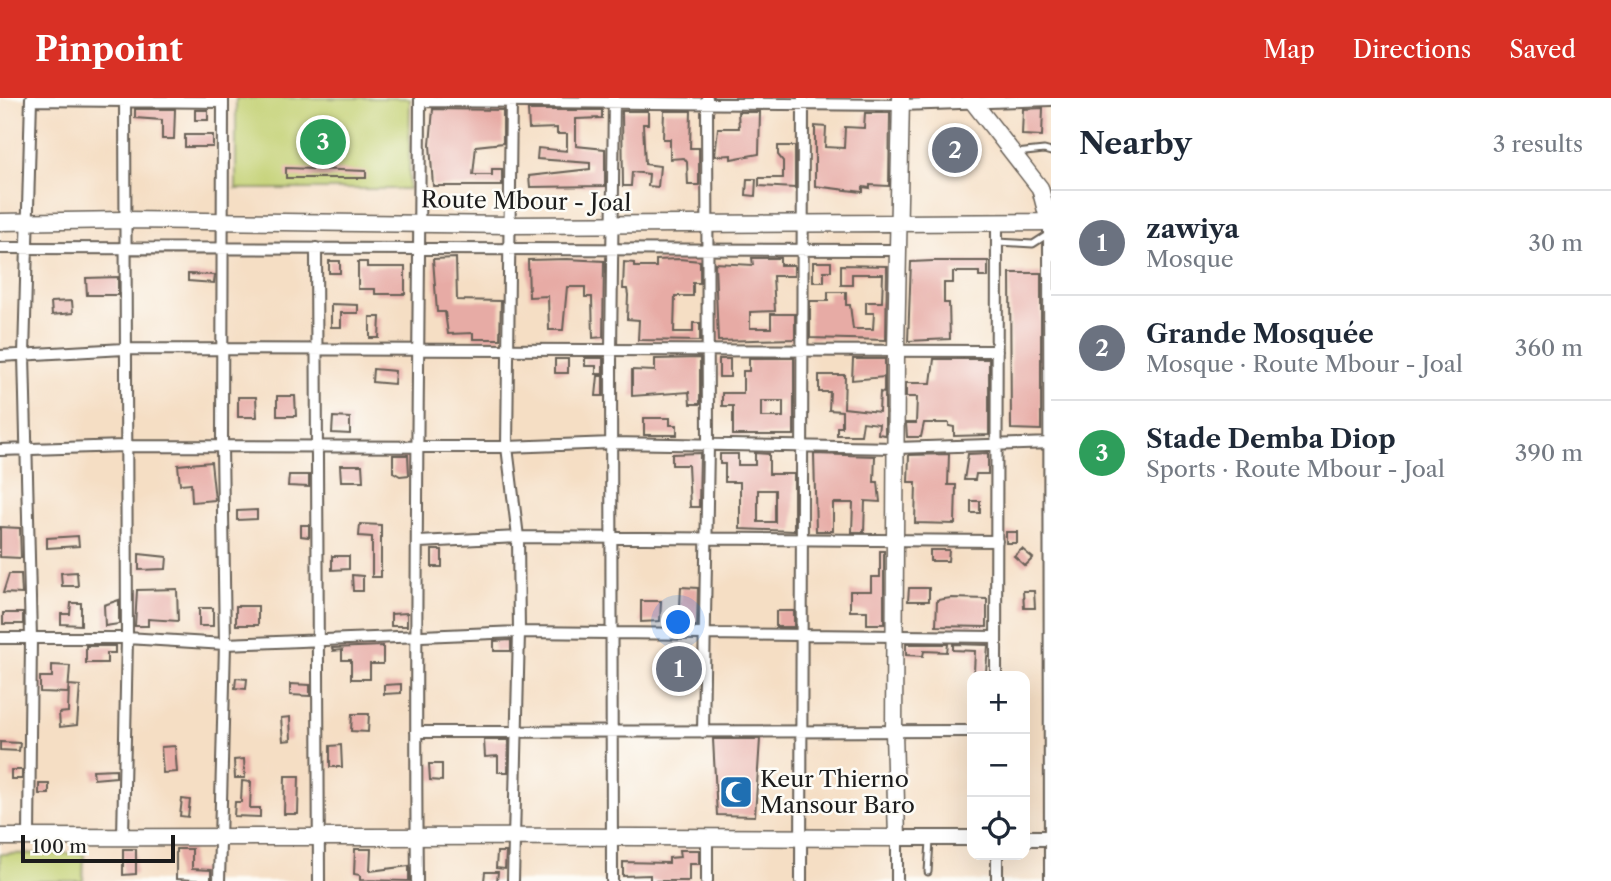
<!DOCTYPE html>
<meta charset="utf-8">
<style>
body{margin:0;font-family:"Libre Caslon Text",serif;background:#f6f6f7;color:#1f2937}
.controls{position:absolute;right:21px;bottom:21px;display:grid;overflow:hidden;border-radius:14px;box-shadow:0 7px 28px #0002}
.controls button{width:63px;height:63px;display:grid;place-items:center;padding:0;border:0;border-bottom:2px solid #e0e1e3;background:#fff;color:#1f2937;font:35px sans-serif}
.scale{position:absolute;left:21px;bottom:18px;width:154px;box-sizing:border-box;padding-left:7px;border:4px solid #1c1c1c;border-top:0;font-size:19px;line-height:24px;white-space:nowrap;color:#1c1c1c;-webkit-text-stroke:5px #fdfcf7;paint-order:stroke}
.you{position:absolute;left:679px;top:525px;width:24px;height:24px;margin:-18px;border:5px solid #fff;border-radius:50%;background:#1a73e8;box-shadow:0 0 0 10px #1a73e833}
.badge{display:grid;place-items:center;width:46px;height:46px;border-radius:50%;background:#d93025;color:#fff;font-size:23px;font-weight:700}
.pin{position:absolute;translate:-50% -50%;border:4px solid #fff;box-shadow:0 2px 7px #0006}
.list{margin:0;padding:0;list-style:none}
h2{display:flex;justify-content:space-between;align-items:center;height:91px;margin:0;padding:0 28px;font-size:30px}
h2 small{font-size:23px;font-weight:400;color:#747a83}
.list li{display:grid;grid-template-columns:46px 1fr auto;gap:21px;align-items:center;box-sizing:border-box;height:105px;padding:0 28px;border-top:2px solid #e0e1e3}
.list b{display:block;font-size:26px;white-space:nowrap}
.list p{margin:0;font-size:23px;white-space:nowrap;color:#747a83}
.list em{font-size:23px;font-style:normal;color:#747a83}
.icon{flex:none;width:38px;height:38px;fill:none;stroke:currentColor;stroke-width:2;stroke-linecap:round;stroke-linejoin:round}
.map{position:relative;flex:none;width:1051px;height:783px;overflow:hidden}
header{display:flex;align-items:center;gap:42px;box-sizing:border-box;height:98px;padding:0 35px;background:#d93025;color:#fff}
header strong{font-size:33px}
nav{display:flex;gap:38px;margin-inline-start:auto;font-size:24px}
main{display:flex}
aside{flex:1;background:#fff}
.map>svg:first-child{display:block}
.green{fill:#c3d072;stroke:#707647;stroke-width:2}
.building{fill:#e7aba5;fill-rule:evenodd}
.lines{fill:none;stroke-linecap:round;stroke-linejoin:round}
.service-casing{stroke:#686057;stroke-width:9}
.minor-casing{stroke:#686057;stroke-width:14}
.tertiary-casing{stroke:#686057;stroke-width:18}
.secondary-casing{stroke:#686057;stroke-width:19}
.service{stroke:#fff;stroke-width:5}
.minor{stroke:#fff;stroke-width:10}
.tertiary{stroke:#fff;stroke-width:14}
.secondary{stroke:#fff;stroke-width:16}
.labels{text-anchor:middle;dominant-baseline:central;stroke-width:5;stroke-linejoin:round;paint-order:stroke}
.street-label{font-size:23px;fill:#1c1c1c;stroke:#fdfcf7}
.poi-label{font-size:23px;fill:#1c1c1c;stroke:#fdfcf7;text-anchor:start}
</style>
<header>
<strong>Pinpoint</strong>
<nav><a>Map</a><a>Directions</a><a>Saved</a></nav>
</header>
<main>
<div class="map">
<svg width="1051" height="783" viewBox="0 0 1051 783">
<rect width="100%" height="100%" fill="#fdfcf7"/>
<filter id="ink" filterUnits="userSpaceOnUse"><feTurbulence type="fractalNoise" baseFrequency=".0143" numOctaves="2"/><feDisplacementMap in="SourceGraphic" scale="14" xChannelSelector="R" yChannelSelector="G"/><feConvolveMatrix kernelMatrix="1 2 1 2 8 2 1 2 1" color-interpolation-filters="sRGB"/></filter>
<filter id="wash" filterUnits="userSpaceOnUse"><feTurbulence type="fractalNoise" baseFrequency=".00686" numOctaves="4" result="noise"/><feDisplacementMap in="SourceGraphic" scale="28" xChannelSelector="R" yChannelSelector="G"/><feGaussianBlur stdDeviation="1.57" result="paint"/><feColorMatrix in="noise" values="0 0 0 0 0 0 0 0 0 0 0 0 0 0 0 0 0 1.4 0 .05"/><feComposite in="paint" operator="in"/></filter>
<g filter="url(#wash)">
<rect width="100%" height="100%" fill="#f5dec4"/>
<!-- green -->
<path class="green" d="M236 0H410L409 91H236Z
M84 755 83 783H0V756Z"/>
<g id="blocks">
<!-- building -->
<path class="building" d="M1043 10 1042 38 1022 37 1023 11Z
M135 11H175L174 41H162V22L135 20Z
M433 11 503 12V45L476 48 473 77H492V71H502V88H433L430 47Z
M195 12H208V22H195Z
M528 12H602V20L576 21V48L605 51V88L530 89 529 78 590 71V65L537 61 538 50 567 53V36H557V30L529 31Z
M622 13H648V26H643L645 66 660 68 658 89 648 88 649 76 632 74 631 88H623Z
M664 13H691L690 50H699V87H688L687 64 684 60 670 61V41H663Z
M738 14H760L759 56 731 61V57L715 58 718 30H739Z
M865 15H890L889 88 870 87V90L863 89V94L815 88V28L826 29 825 49 844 50 845 29 864 30Z
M185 37H213V49H185Z
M778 48H795V90L759 88V80H783V63L778 57Z
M286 70 366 73V80H286Z
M747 81H756L755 98 746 97Z
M456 160 457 202 501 203 500 241H473V235L448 236 445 214H437L433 161Z
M752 160H780V167H794V178H773L775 213 750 214V230H771V216H795V241L718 243 715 165 753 167Z
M567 161 604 163 603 239 593 240 592 199H585V189H567L563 232H549L548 198 529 199 528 162Z
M679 161 700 163V185H693V198H675L674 234H693V225H700V243L638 242 639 222 627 221 628 197 627 191H623L624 164 634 165V169H656V162Z
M329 163H340V175H329Z
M933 163H988V179H979V174H953V185H944V205H949L950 241 908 243 911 164Z
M358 164H367V169H405V196H375V191H358Z
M813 164H831V173H824V184H813Z
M841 167 887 168 886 242 810 240V203H828V194H846V207H850L853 231H873L874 215H866V204H882L883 176H852V187H841Z
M1010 175H1041V332L1011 331Z
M188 176 215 177 214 185 188 183Z
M118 179V197H87L86 180Z
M72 203 73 215 52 217 51 204Z
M331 206 358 207V215H341V229H331Z
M370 219H380L379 240H370Z
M585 260H603V276H596V268H585Z
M700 260V306H690L689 294 632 298V272L655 273V261Z
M749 260H794V337H733V308H722V295H743V273H749ZM761 303H783V319H761Z
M555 261H568V275H555Z
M719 261H730V279H719Z
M853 261H885V337L878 336 879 326 863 324 861 337H837V329H842V313L829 312 830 294H819V277H845L844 310 879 314 880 294 884 295V279L852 282Z
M934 261H989V337L954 338V329L949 328V325H924L921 339H907L906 325H916L917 299H906V285H931Z
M373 271 395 273 394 286 372 284Z
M598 278H603V298H596Z
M277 298H295L296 318H277Z
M238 299H256L257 319H238Z
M333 319 350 320V336L332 335Z
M644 320H670V327H677V337H644Z
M700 355 699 409H690L688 367H672V356Z
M755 355 769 356V376H794V433L740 431V384H725V366H720V356H738V367H755ZM758 392H775V424H758Z
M988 355V376H976L975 382H964L968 356Z
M814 356 875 358 874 384H878L880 404 865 403 864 434H852L853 405H833V433H816Z
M949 356 948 387H956L955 426 915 425 916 384H908L909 357Z
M393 357H408L409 377 400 378 393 374Z
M211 364 215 402 192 404 191 385 180 386 178 367Z
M340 367H362L363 383H341Z
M289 377H309V389L288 388Z
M971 403H980V415H971Z
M257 412V421L237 422V413Z
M360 426 381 427V479H372V439L359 438Z
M301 427H309V439L301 438Z
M0 429 20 430 21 460 0 459Z
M1006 434H1017V445H1006Z
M78 438 79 448 47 450V440Z
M1022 451 1033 460 1025 468 1014 458Z
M432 452H442V469H432Z
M930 452H949L948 463H930Z
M880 453H884V526H867V513H850V493H871V479H880Z
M139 456 167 459 166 471 139 472Z
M332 458H349V471L332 472Z
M77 474 78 488H62L61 475Z
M9 476H21L22 496 3 495Z
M352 477 363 478V493H353Z
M681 489 698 490 697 528H679Z
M909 490H929V503H908Z
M177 491 178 523 148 521V528H135L137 492Z
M1023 493H1034L1035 510H1024Z
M951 500 987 501V529L936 528 937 502Z
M119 502V526L105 528 104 507Z
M641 503H661L660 523 641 524Z
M71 505H81V527L61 526V516H70Z
M236 508H258V527H236Z
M199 510H213V528H199Z
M776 513H794V529H776Z
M3 515H23V526H3Z
M407 515V528H391V516Z
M511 542V553H494V543Z
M906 546H948L947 554 924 553 923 558 906 557Z
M953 546 988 547 986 574H974L975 553 953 552Z
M86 548H115V555H107V565H86Z
M383 548V566H370V581H351V562H342V552L333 553 332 550Z
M52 567 70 568 68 595 40 594V579H52Z
M236 580 247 581 246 591 235 590Z
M290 586 310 587V598L290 597Z
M401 586V595L384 596V587Z
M69 587 80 588 77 627 60 629 59 615 68 614Z
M352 616H369L368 634 351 633Z
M290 619 291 642 283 643 281 620Z
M713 641H760L755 718 717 717Z
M484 642H509L508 674H498V658L485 659Z
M0 644 20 645 19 653 0 652Z
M341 647 342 669H330V648Z
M175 648 177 674 163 675 161 649Z
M244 661 245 680H235L234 662Z
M429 666H442V683L430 682Z
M116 671V679L94 681 93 672Z
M11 672H22V681H11Z
M285 678H299L298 716H284Z
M242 683 251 684 250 710H260V719L234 718 235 704H241Z
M39 686H49V696H39Z
M182 701 190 702 188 719 180 718Z
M123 751H136V776L123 777Z
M176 751H192V771L211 772V783L176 781Z
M355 751H371L370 773 409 768V783L360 782V777L354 776Z
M679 752H699V766H689V783H650V777L623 778V764L669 765V760L680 759Z
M497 754H506L505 771 496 770Z
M485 774H498L497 783H484Z"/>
</g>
</g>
<g filter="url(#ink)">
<use href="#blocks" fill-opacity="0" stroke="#686057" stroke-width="2"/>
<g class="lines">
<defs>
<path id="service" d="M1016 55 1044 52 1051 54
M997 144 1033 146 1047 137
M928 774 930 743"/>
<path id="minor" d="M511 0 507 349 518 439 519 534 513 783
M31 2 223 4
M420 3 901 7 1051 2
M1049 124 1050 783
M0 150 899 152
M316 150 319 783
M0 258 124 251 997 253
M0 352 124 348 507 349 612 345 896 350 1051 345
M419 444 518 439 997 443
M0 540H127L225 546 519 534 996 539
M996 578 997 123
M416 634 972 633
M703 634 708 348 707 0
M29 739 31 540 24 257 31 0
M123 739 127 540 125 0
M997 757V783
M219 783 225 546 222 348 223 0
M417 783C414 522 419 261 420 0
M612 783 611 253 614 0
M707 783V738
M801 783 803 0
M897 783V740"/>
<path id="tertiary" d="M897 740H972
M1025 740H1051"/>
<path id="secondary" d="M970 0 1040 90 1049 124
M0 124 125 122 510 127 1051 124
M0 739C299 740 598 737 897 740L894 634 896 253 901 0"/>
</defs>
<!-- service casing -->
<use href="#service" class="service-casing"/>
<!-- minor casing -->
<use href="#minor" class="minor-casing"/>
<!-- tertiary casing -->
<use href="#tertiary" class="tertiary-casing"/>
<!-- secondary casing -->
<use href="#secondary" class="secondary-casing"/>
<!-- service -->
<use href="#service" class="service"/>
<!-- minor -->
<use href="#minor" class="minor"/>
<!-- tertiary -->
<use href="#tertiary" class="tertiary"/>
<!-- secondary -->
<use href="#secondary" class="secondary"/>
</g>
</g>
<!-- icons -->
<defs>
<symbol id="mosque-square" viewBox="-11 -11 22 22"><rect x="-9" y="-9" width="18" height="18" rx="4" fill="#1f6fb2" stroke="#fdfcf7"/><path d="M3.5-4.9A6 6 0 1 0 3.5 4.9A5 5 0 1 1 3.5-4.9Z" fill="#fff"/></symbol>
</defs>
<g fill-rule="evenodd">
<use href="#mosque-square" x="717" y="675" width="38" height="38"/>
</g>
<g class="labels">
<!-- street labels -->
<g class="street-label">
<text transform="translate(526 103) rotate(1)">Route Mbour - Joal</text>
</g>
<!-- poi labels -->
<g class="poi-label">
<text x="760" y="681">Keur Thierno<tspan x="760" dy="26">Mansour Baro</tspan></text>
</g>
</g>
</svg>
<div class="controls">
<button>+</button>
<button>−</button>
<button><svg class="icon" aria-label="locate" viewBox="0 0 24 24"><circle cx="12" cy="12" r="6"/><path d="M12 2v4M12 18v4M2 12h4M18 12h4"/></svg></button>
</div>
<div class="scale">100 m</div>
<div class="you"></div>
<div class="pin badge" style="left:679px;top:571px;background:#6b7280">1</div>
<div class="pin badge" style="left:955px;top:52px;background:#6b7280">2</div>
<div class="pin badge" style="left:323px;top:44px;background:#2e9e5b">3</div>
</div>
<aside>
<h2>Nearby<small>3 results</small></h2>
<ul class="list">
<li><span class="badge" style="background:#6b7280">1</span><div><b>zawiya</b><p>Mosque</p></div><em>30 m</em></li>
<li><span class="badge" style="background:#6b7280">2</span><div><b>Grande Mosquée</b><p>Mosque · Route Mbour - Joal</p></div><em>360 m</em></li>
<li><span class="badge" style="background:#2e9e5b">3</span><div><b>Stade Demba Diop</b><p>Sports · Route Mbour - Joal</p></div><em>390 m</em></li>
</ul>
</aside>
</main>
